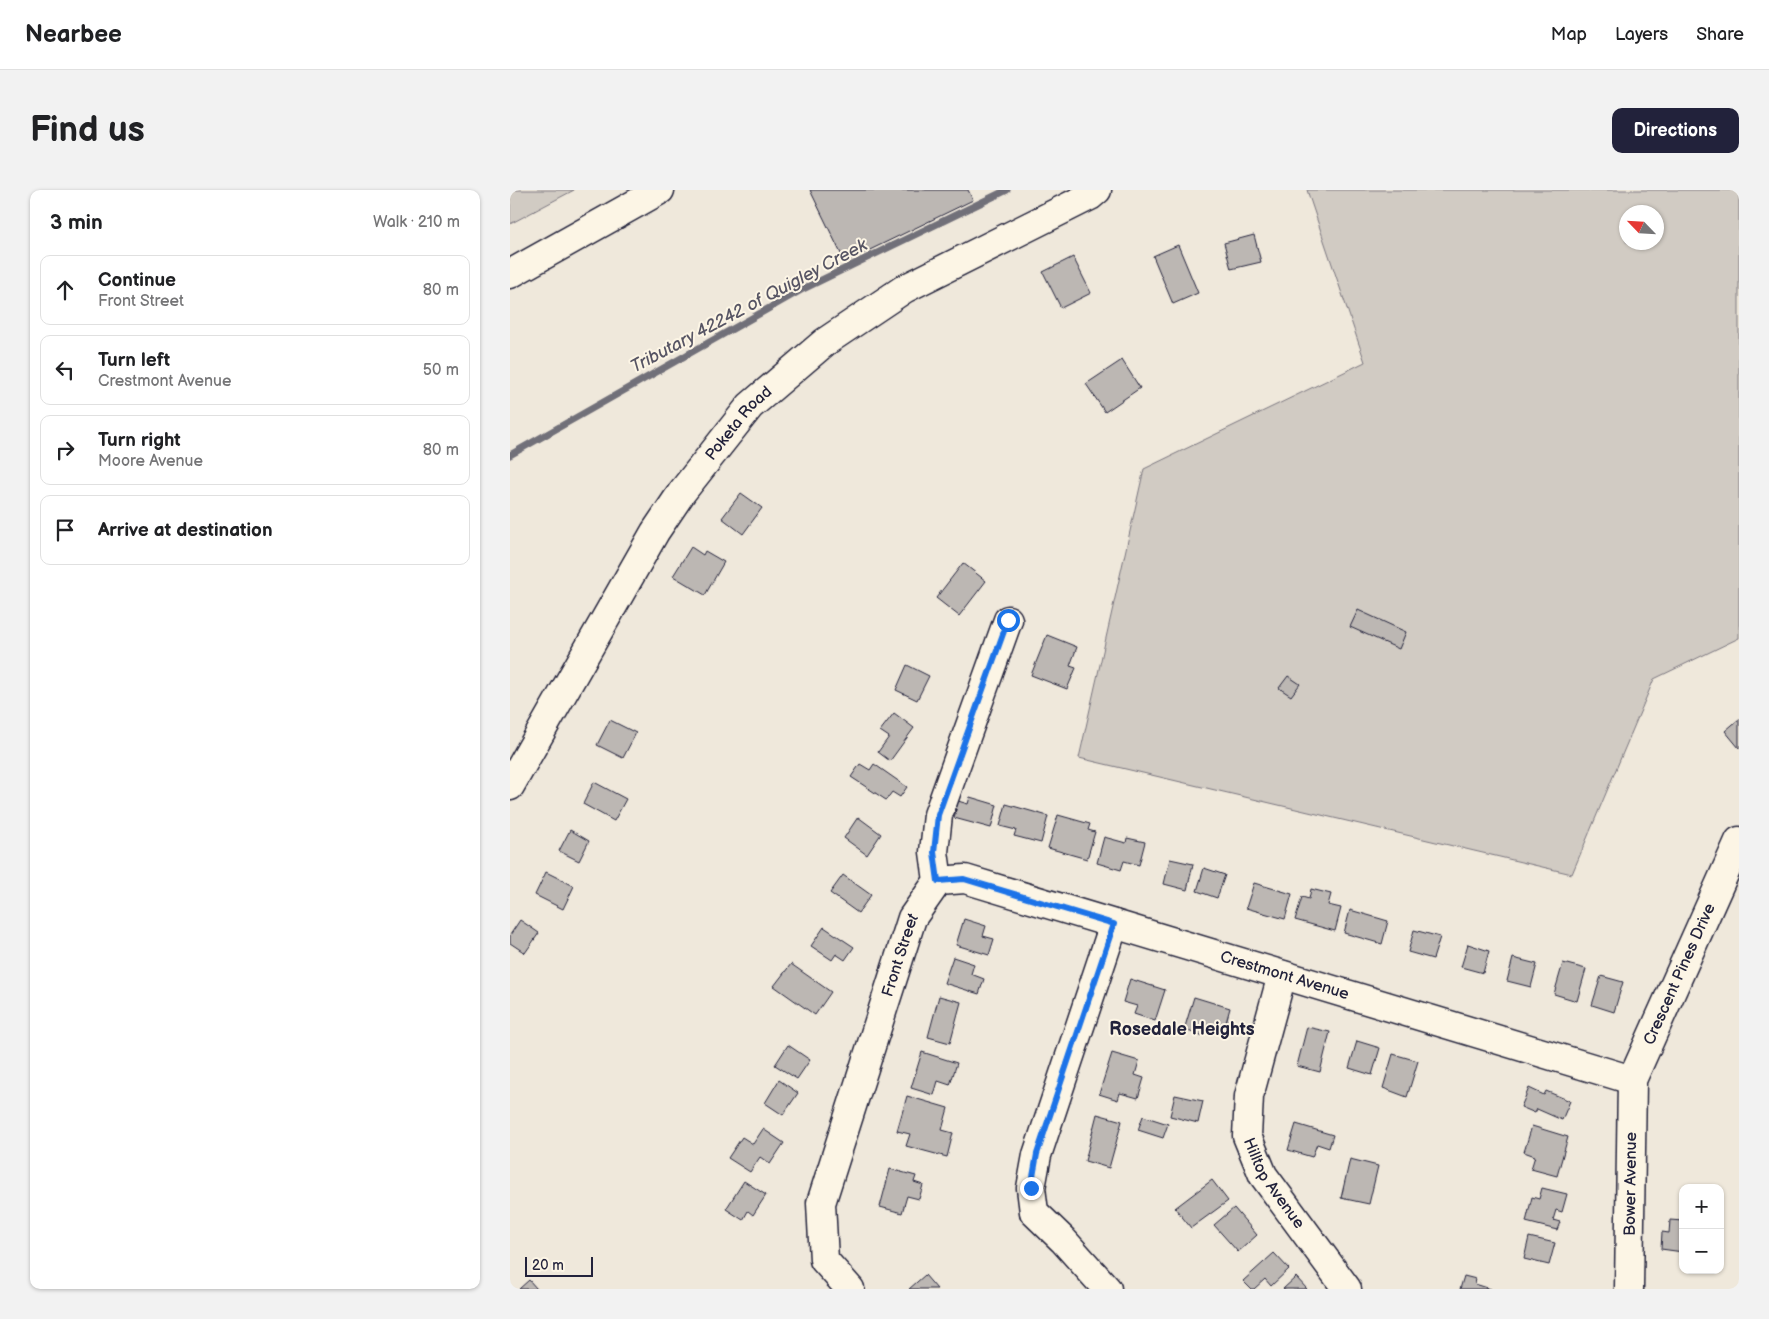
<!DOCTYPE html>
<meta charset="utf-8">
<style>
body{margin:0;font-family:"Balsamiq Sans",sans-serif;background:#f2f2f2;color:#202124}
.controls{position:absolute;right:15px;bottom:15px;display:grid;overflow:hidden;border-radius:10px;box-shadow:0 1px 4px #0004}
.controls button{width:45px;height:45px;display:grid;place-items:center;padding:0;border:0;border-bottom:1px solid #e0e0e0;background:#fff;color:#202124;font:25px sans-serif}
.compass{position:absolute;left:1109px;top:15px;width:45px;height:45px;border-radius:50%;background:#fff;box-shadow:0 1px 4px #0004;rotate:295deg}
.scale{position:absolute;left:15px;bottom:12px;width:68px;box-sizing:border-box;padding-left:5px;border:2px solid #22223b;border-top:0;font-size:14px;line-height:18px;white-space:nowrap;color:#22223b;-webkit-text-stroke:4px #fcf5e5;paint-order:stroke}
.stop{position:absolute;width:15px;height:15px;margin:-11px;border:4px solid #1a73e8;border-radius:50%;background:#fff}
.stop.end{background:#1a73e8;border-color:#fff;box-shadow:0 1px 5px #0008}
.list{margin:0;padding:0;list-style:none}
h2{display:flex;justify-content:space-between;align-items:center;height:65px;margin:0;padding:0 20px;font-size:21px}
h2 small{font-size:16px;font-weight:400;color:#757577}
.list li{display:grid;grid-template-columns:32px 1fr auto;gap:15px;align-items:center;box-sizing:border-box;height:70px;margin:0 10px 10px;padding:0 10px;border:1px solid #e0e0e0;border-radius:10px}
.list b{display:block;font-size:19px;white-space:nowrap}
.list p{margin:0;font-size:16px;white-space:nowrap;color:#757577}
.list em{font-size:16px;font-style:normal;color:#757577}
.icon{flex:none;width:28px;height:28px;fill:none;stroke:currentColor;stroke-width:2;stroke-linecap:round;stroke-linejoin:round}
.map{position:relative;flex:none;width:1229px;height:1099px;overflow:hidden;border-radius:10px}
header{display:flex;align-items:center;gap:30px;box-sizing:border-box;height:70px;padding:0 25px;background:#fff;border-bottom:1px solid #e0e0e0}
header strong{font-size:24px}
nav{display:flex;gap:28px;margin-inline-start:auto;font-size:18px}
.intro{display:flex;align-items:center;justify-content:space-between;box-sizing:border-box;height:120px;padding:0 30px}
h1{margin:0;font-size:35px}
.button{padding:12px 22px;border-radius:10px;background:#22223b;color:#fff;font-size:18px;font-weight:700}
main{display:flex;gap:30px;padding:0 30px}
aside{flex:1;background:#fff;border-radius:10px;box-shadow:0 1px 4px #0004}
.map>svg:first-child{display:block}
.green{fill:#d1cbc3;stroke:#7a767f;fill-rule:evenodd}
.lines{fill:none;stroke-linecap:round;stroke-linejoin:round}
.stream{stroke:#716f79;stroke-width:7}
.building{fill:#bcb7b3;stroke:#22223b}
.minor-casing{stroke:#22223b;stroke-width:31}
.minor{stroke:#fcf5e5;stroke-width:28}
.route{stroke:#1a73e8;stroke-width:6}
.labels{text-anchor:middle;dominant-baseline:central;stroke-width:4;stroke-linejoin:round;paint-order:stroke}
.street-label{font-size:16px;fill:#22223b;stroke:#fcf5e5}
.water-label{font-size:18px;font-style:italic;fill:#575564;stroke:#fcf5e5}
.neighbourhood-label{font-size:18px;font-weight:bold;fill:#22223b;stroke:#fcf5e5}
</style>
<header>
<strong>Nearbee</strong>
<nav><a>Map</a><a>Layers</a><a>Share</a></nav>
</header>
<div class="intro"><h1>Find us</h1><a class="button">Directions</a></div>
<main>
<aside>
<h2>3 min<small>Walk · 210 m</small></h2>
<ul class="list">
<li><svg class="icon" aria-label="ahead" viewBox="0 0 24 24"><path d="M12 20V5M6 11l6-6 6 6"/></svg><div><b>Continue</b><p>Front Street</p></div><em>80 m</em></li>
<li><svg class="icon" aria-label="left" viewBox="0 0 24 24"><path d="M17 20v-9H6M10 6l-5 5 5 5"/></svg><div><b>Turn left</b><p>Crestmont Avenue</p></div><em>50 m</em></li>
<li><svg class="icon" aria-label="right" viewBox="0 0 24 24"><path d="M7 20v-9h11M14 6l5 5-5 5"/></svg><div><b>Turn right</b><p>Moore Avenue</p></div><em>80 m</em></li>
<li><svg class="icon" aria-label="arrive" viewBox="0 0 24 24"><path d="M6 21V4h12l-3 4 3 4H6"/></svg><div><b>Arrive at destination</b></div></li>
</ul>
</aside>
<div class="map">
<svg width="1229" height="1099" viewBox="0 0 1229 1099">
<rect width="100%" height="100%" fill="#efe8db"/>
<filter id="ink" filterUnits="userSpaceOnUse"><feTurbulence type="fractalNoise" baseFrequency=".02" numOctaves="2"/><feDisplacementMap in="SourceGraphic" scale="10" xChannelSelector="R" yChannelSelector="G"/><feConvolveMatrix kernelMatrix="1 2 1 2 8 2 1 2 1" color-interpolation-filters="sRGB"/></filter>
<g filter="url(#ink)">
<!-- green -->
<path class="green" d="M0 0H64L0 34Z
M797 0H1229V448L1144 489 1062 684 569 568 634 279 855 172ZM1116 22H1146V52H1116Z"/>
<g class="lines">
<!-- stream -->
<path class="stream" d="M0 265 293 99 497 0"/>
</g>
<!-- building -->
<path class="building" d="M300 0H458L463 10 335 72Z
M744 45 751 72 721 79 714 53Z
M668 55 688 103 663 114 643 66Z
M563 67 581 103 551 118 533 82Z
M612 170 630 198 595 222 576 194Z
M231 303 252 318 233 344 212 328Z
M181 357 193 365 195 361 214 372 195 405 163 386Z
M453 373 476 391 449 426 426 408Z
M848 420 896 442 889 459 840 437Z
M537 445 567 457 560 476 566 478 557 499 521 485Z
M397 475 419 486 407 510 386 500Z
M778 486 790 494 781 506 769 498Z
M384 523 404 538 380 571 368 562 379 547 370 541Z
M1229 529V558L1215 541Z
M100 530 126 543 113 568 87 555Z
M350 574 360 580 364 574 397 597 390 607 382 602 376 610 341 587Z
M84 592 116 609 104 631 73 614Z
M460 607 487 615 481 638 444 628 448 611 458 614Z
M496 614 538 626 531 653 504 646 506 640 490 636Z
M548 625 580 634 578 640 585 642 577 669 538 658Z
M348 627 371 644 357 665 334 648Z
M60 640 79 651 69 671 49 661Z
M594 647 616 653 617 648 635 652 629 675 614 671 611 680 587 673Z
M660 669 683 674 677 700 654 694Z
M694 678 715 685 707 708 687 701Z
M36 682 64 696 53 719 25 705Z
M333 685 361 705 348 723 320 703Z
M744 693 782 704 775 729 736 718Z
M801 699 821 704 818 715 831 718 825 741 785 730 792 707 799 709Z
M840 720 878 731 872 754 834 743Z
M454 729 476 736 473 746 484 749 479 765 446 755Z
M10 730 29 743 15 763 0 753V745Z
M314 737 344 757 335 770 326 764 322 770 301 756Z
M904 740 930 747 923 769 898 762Z
M958 754 979 761 973 783 951 777Z
M443 767 464 774 461 784 474 789 469 804 434 793Z
M1003 768 1027 774 1021 797 997 791Z
M1053 773 1076 779 1067 811 1044 804Z
M281 774 321 802 305 825 264 796Z
M1091 786 1113 792 1104 822 1082 815Z
M620 789 655 800 645 831 624 824 627 816 613 812Z
M429 806 451 812 440 853 418 847Z
M684 807 720 818 714 840 697 835 694 846 674 840Z
M797 837 820 842 810 882 787 876Z
M847 851 870 858 862 885 839 878Z
M278 855 300 870 287 889 265 875Z
M412 862 447 873 440 895 428 891 424 905 401 898Z
M602 863 629 871 625 885 634 888 628 908 610 903 608 910 589 904Z
M883 864 908 871 897 907 873 898Z
M269 890 288 903 273 925 255 913Z
M1019 898 1034 905 1036 901 1060 911 1052 930 1027 919 1025 923 1011 917Z
M665 905 693 911 688 933 660 926Z
M397 906 438 918 432 940 443 943 437 967 396 956 400 944 387 941Z
M587 924 612 931 599 978 575 971Z
M633 926 658 934 653 948 628 940Z
M786 934 823 945 819 958 807 954 802 967 778 960Z
M1022 936 1058 947 1047 986 1021 979 1025 966 1014 962Z
M253 939 274 953 260 974 250 967 240 982 218 968 232 947 243 954Z
M840 969 868 976 859 1014 831 1008Z
M380 979 406 986 404 992 413 995 409 1009 397 1006 392 1023 370 1017Z
M702 990 718 1011 681 1038 665 1018Z
M234 991 256 1005 243 1025 238 1021 233 1030 216 1019Z
M1032 998 1057 1004 1052 1022 1046 1020 1043 1030 1050 1032 1047 1040 1016 1032 1022 1007 1029 1009Z
M724 1018 747 1045 728 1062 704 1035Z
M1160 1030 1173 1031V1062L1151 1059 1152 1042 1159 1043Z
M1019 1047 1045 1053 1039 1075 1014 1069Z
M764 1063 779 1079 761 1096 755 1089 744 1099H741L733 1091Z
M415 1085 427 1099H399Z
M954 1086 966 1089 965 1094 981 1099H950Z
M786 1087 797 1099H773Z
M19 1090 27 1099H9Z"/>
<g class="lines">
<defs>
<g id="minor">
<path d="M0 84 150 0"/>
<path id="s1" d="M0 596 145 342 172 302 240 216 315 152 394 99 580 6 587 0"/>
<path id="s2" d="M428 691 455 689 1122 890"/>
<path id="s3" d="M772 785 739 906 737 946 753 985 837 1099"/>
<path id="s4" d="M340 1099 314 1070 311 1013 402 728 428 691 424 662 428 625 498 430"/>
<path d="M597 1099 553 1050 524 1022 521 998 527 965 604 734"/>
<path id="s5" d="M1119 1099 1122 890 1229 651"/>
</g>
</defs>
<!-- minor casing -->
<use href="#minor" class="minor-casing"/>
<!-- minor -->
<use href="#minor" class="minor"/>
</g>
</g>
<g class="lines" filter="url(#ink)">
<!-- route -->
<path class="route" d="M498 430 428 625 424 662 428 691 454 689 604 734 527 964 521 998"/>
</g>
<g class="labels">
<!-- street labels -->
<g class="street-label">
<text stroke="none"><textPath href="#s1" startOffset="430">Poketa Road</textPath></text>
<text stroke="none"><textPath href="#s4" startOffset="356">Front Street</textPath></text>
<text stroke="none"><textPath href="#s5" startOffset="325">Crescent Pines Drive</textPath></text>
<text stroke="none"><textPath href="#s2" startOffset="361">Crestmont Avenue</textPath></text>
<text stroke="none"><textPath href="#s3" startOffset="220">Hilltop Avenue</textPath></text>
<text stroke="none"><textPath href="#s5" startOffset="105">Bower Avenue</textPath></text>
</g>
<!-- water labels -->
<g class="water-label">
<text transform="translate(239 116) rotate(-28)">Tributary 42242 of Quigley Creek</text>
</g>
<!-- neighbourhood labels -->
<g class="neighbourhood-label">
<text x="672" y="839">Rosedale Heights</text>
</g>
</g>
</svg>
<div class="controls">
<button>+</button>
<button>−</button>
</div>
<svg class="compass" viewBox="-18 -18 36 36"><path d="M0-13l5 13h-10z" fill="#e53935"/><path d="M0 13l5-13h-10z" fill="#757577"/></svg>
<div class="scale">20 m</div>
<div class="stop" style="left:498px;top:430px"></div>
<div class="stop end" style="left:521px;top:998px"></div>
</div>
</main>
